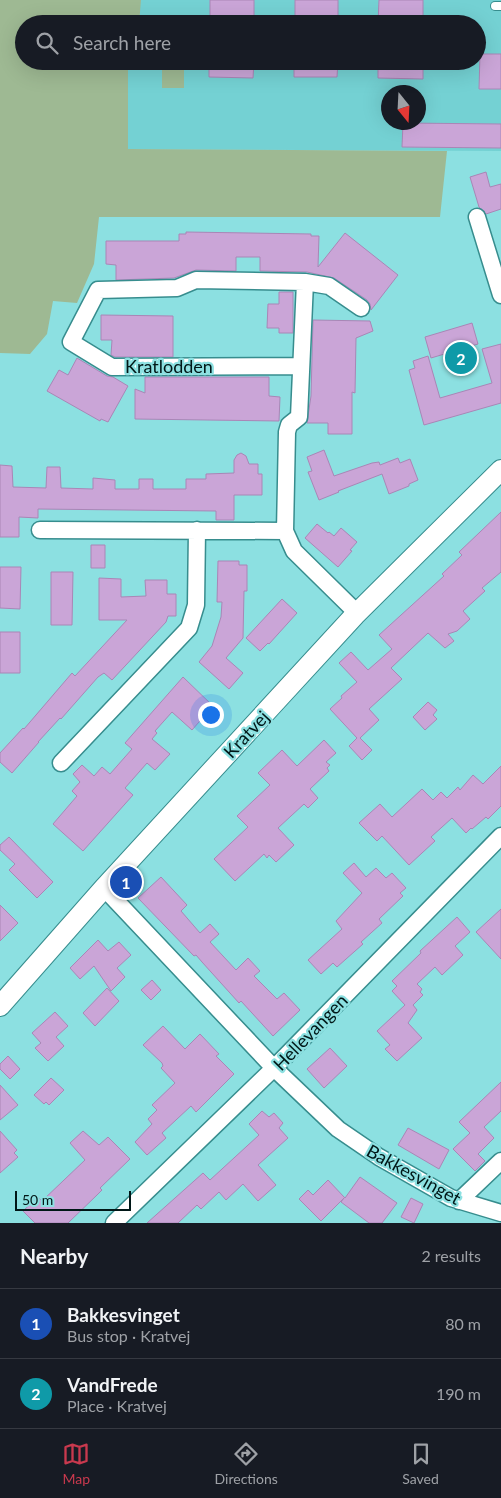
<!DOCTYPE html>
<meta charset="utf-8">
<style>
body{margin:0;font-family:Lato,sans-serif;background:#242831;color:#f1f3f6}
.compass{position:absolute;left:381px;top:85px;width:45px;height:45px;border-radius:50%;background:#171b24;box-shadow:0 5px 20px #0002;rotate:162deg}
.scale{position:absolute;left:15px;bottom:12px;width:116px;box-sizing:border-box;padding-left:5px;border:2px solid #001717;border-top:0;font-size:14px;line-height:18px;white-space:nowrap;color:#001717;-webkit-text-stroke:4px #8ce0e1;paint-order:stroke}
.you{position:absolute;left:210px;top:714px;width:18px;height:18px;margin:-12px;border:4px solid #fff;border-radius:50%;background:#1a73e8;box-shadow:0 0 0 8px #1a73e833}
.badge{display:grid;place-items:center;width:32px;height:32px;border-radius:50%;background:#c9394e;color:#fff;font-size:16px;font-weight:700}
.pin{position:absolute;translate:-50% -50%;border:2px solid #fff;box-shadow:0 1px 5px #0006}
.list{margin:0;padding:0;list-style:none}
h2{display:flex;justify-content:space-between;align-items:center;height:65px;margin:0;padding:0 20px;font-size:21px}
h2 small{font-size:16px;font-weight:400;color:#9ea1a6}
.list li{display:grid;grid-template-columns:32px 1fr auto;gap:15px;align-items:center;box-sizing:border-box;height:70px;padding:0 20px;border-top:1px solid #363941}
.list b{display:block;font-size:19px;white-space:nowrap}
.list p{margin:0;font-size:16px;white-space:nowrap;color:#9ea1a6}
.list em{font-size:16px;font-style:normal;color:#9ea1a6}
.icon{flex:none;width:28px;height:28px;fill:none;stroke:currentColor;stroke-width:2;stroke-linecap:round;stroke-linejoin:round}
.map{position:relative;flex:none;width:501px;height:1223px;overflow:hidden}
.search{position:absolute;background:#171b24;box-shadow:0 5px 20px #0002;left:15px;right:15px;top:15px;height:55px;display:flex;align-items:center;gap:12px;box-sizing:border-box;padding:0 18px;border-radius:28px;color:#9ea1a6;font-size:19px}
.sheet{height:205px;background:#171b24}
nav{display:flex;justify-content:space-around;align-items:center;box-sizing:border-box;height:70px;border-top:1px solid #363941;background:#171b24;font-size:14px;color:#9ea1a6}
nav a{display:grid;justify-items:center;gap:2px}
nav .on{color:#c9394e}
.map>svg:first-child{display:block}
.built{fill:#74d1d3;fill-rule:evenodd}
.green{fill:#9eb993}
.building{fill:#caa5d7;stroke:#a986b6}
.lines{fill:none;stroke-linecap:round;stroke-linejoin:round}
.service-casing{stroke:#378d8e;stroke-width:10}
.minor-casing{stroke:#378d8e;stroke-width:19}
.tertiary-casing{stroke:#378d8e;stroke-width:22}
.service{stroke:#fff;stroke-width:8}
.minor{stroke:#fff;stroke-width:16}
.tertiary{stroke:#fff;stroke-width:20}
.labels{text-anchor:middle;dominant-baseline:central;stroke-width:4.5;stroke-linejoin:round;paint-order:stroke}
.street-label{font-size:18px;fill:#001717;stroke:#8ce0e1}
</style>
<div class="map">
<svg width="501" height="1223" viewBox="0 0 501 1223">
<rect width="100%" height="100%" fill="#8ce0e1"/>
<!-- built -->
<path class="built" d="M140 0H501V151L127 149 128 61H477V24H139ZM388 92H418V122H388Z"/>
<!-- green -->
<path class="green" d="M0 0H141L139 24H24V61H128V149L447 151 440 217H99L94 264 77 303 53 301 47 334 30 354 0 353Z
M162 61H184V88H162Z"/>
<!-- building -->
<path class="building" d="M210 0H254V24H210Z
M295 0H338V24H295Z
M379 0H423V24H378Z
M480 54H501V89H479Z
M209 61H254L253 78 209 77Z
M294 61H338L337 77H294Z
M378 61H423V79L378 78Z
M403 123 501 124V148L402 147Z
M486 172 490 187 501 184V209L486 214 479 207 470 177Z
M186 232 311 234V236H319L318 267 345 233 398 275 371 310 370 304 367 300 334 278 307 272 260 271V257H236V271L196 270 174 278 116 280V265L106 264V241H179V234H186Z
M279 292H293V333H279V328H267L268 304H279Z
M101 315 173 316V357H115L111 355 112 340H101Z
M313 320 370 321 373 331 356 338 355 393 352 392V434H328V423H307L311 396Z
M472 323 478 344 431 358 425 337Z
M501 344V403L424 425 409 370 415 368 413 361 428 356 440 398 492 383 482 349Z
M77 358 107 376 113 377 128 386 108 422 101 419 100 421 47 391 59 370 68 375Z
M145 377H269V396L280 397 279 421 135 419V389L145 393Z
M324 450 334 476 372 463 379 462 380 465 398 458 400 463 410 459 418 480 409 484V486L389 494 382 474 338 491 339 492 319 500 308 472 312 471 307 457Z
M241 453 246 456 249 464H258V474H262V495H234V520H216V511L38 509V518L19 517V537H0V465L12 466 13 487 46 488 47 467H60L61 488 93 489V478L115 480V489H139V479H153V489H186V479H206V474L234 473V460L237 455Z
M501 512V572L482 588 485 591 463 611 470 619 457 631 448 634 454 641 445 648 428 633 391 668 402 679 369 709 379 720 360 738 372 750 362 760 349 746 357 738 330 709 342 698 341 696 357 682 339 663 351 652 368 670 392 649 379 635 444 576 442 574 462 555 459 552Z
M317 524 328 533 329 532 334 536 341 528 357 542 350 550 352 551 338 567 305 538Z
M91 545H105V568H91Z
M218 561H239V565H247V591H244L243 638 226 658 243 673 229 689 199 662 212 646 221 617 222 602H217Z
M0 567H21L20 609 0 608Z
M51 572H73L72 625H51Z
M99 578 121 579V597L146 596 145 580H167V594H176V616H168L166 622 112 680 104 673 98 677 61 719 60 718 38 742H39L12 773 0 762V753L23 728 24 729 72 673 75 676 127 620H99Z
M282 599 297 613 269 644 268 643 260 651 246 638Z
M0 632H20V673H0Z
M183 677 213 706 192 730 172 712 155 731 157 733 152 739 170 754 155 770 147 763 125 788 133 795 83 851 53 824 77 796 72 791 80 782 73 774 82 765 94 776 102 767 110 774 132 749 125 743Z
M428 702 437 710 433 715 437 719 425 730 413 717Z
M324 740 336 753 326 762 330 765 327 768 329 771 310 789 318 798 308 808 304 804 278 828 294 845 276 862 269 855 267 858 264 854 235 881 214 859 248 827 237 816 270 785 258 773 282 750 297 766Z
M501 766V806L488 819 486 817 472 829 471 828 466 833 452 818 431 837 435 841 409 865 382 836 377 841 359 823 380 804 392 817 422 789 433 800 441 792 447 798 458 787 460 790 473 775 483 784Z
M9 837 53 882 37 898 9 870 15 864 0 850V845Z
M354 863 366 877 376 868 386 878 392 873 406 888 400 893 403 896 379 919 382 923 361 942 363 944 337 967 333 963 321 974 308 960 342 929 336 921 362 893 343 873Z
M161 877 187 905 181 911 200 933 210 924 219 934 210 942 236 970 248 958 260 971 254 976 277 999 284 993 300 1010 273 1036 241 1001 239 1003 202 962 196 955 194 956 138 898Z
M0 905 18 923 0 941Z
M501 909V959L476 932Z
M457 917 470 932 455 946 463 955 442 975 435 967 417 984 422 989 420 992 423 995 413 1005 417 1010 408 1023 422 1038 397 1061 385 1049 390 1045 377 1031 405 1005 392 991 397 986 392 981 421 953 420 951Z
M98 940 108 951 119 942 131 955 117 968 125 977 111 991 94 966 80 979 70 968Z
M152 980 161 990 151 1000 141 990Z
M107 988 119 1001 95 1026 83 1013Z
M55 1012 68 1026 56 1037 64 1046 48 1061 35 1048 41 1043 32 1033Z
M163 1026 185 1049 200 1034 219 1054 216 1056 234 1074 196 1112 191 1106 162 1133 166 1138 147 1155 135 1142 152 1124 148 1119 157 1110 152 1105 175 1083 161 1068 163 1066 162 1063 143 1045Z
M330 1048 347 1066 324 1088 307 1069Z
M8 1056 20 1069 10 1079 0 1069V1064Z
M51 1078 64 1090 49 1105 46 1102 44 1104 34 1095Z
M501 1082V1111L484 1127 494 1138 478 1154 485 1161 475 1171 453 1149 470 1133 459 1122Z
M0 1085 18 1105 0 1120Z
M262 1111 269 1117 274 1113 283 1123 279 1128 288 1138 258 1165 276 1185 258 1201 243 1184 226 1200 219 1192 201 1209 197 1205 178 1223H147L203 1173 210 1180 259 1135 249 1124Z
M408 1128 449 1150 439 1169 398 1145Z
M0 1131 17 1150 14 1153 18 1157 0 1173Z
M83 1131 99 1145 108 1137 130 1159 100 1188 102 1190 97 1195 68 1223H35L23 1211 38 1197 42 1201 85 1160 70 1143Z
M360 1177 397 1203 382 1223H369L341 1202 344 1198 321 1221 299 1199 308 1190 313 1195 328 1180 345 1198Z
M411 1198 423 1204 414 1223 401 1217Z"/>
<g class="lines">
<defs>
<path id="service" d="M495 6H501"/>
<path id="minor" d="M477 217 501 295
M305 282 299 417 289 425 287 432 285 531 294 551 357 613
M301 366 112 367 71 342 98 290 177 288 196 280 305 282 329 286 361 308
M40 530 285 531
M61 763 189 628 196 605 197 530
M104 888 274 1068 338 1129 379 1157 451 1198 501 1213
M459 1201 501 1161
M114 1223 274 1068 501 836"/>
<path id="tertiary" d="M0 1006 104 888 355 615 501 470"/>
</defs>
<!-- service casing -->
<use href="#service" class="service-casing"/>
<!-- minor casing -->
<use href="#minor" class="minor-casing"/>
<!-- tertiary casing -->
<use href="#tertiary" class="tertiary-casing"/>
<!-- service -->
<use href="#service" class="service"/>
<!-- minor -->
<use href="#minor" class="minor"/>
<!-- tertiary -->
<use href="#tertiary" class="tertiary"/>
</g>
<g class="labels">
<!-- street labels -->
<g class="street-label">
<text x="169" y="366">Kratlodden</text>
<text transform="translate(246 734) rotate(-47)">Kratvej</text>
<text transform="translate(310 1032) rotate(-46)">Hellevangen</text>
<text transform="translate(414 1174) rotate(29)">Bakkesvinget</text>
</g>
</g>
</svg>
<svg class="compass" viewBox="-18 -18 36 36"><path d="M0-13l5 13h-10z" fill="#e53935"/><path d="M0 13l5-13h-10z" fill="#9ea1a6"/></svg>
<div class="scale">50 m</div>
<div class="you"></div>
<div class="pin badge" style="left:126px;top:882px;background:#1a4fb4">1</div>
<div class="pin badge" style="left:461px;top:358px;background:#0f9aa8">2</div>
<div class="search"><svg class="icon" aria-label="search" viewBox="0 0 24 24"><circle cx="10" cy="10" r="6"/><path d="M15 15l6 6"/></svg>Search here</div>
</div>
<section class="sheet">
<h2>Nearby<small>2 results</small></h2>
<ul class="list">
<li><span class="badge" style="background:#1a4fb4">1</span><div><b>Bakkesvinget</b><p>Bus stop · Kratvej</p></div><em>80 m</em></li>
<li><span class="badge" style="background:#0f9aa8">2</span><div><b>VandFrede</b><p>Place · Kratvej</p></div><em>190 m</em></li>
</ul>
</section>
<nav>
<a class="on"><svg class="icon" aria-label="map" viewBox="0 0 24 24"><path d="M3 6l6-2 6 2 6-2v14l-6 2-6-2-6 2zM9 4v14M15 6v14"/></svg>Map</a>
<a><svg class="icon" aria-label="directions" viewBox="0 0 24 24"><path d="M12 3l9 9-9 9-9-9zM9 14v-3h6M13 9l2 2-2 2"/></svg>Directions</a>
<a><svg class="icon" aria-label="saved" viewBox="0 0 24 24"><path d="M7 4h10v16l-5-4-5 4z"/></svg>Saved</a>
</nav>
